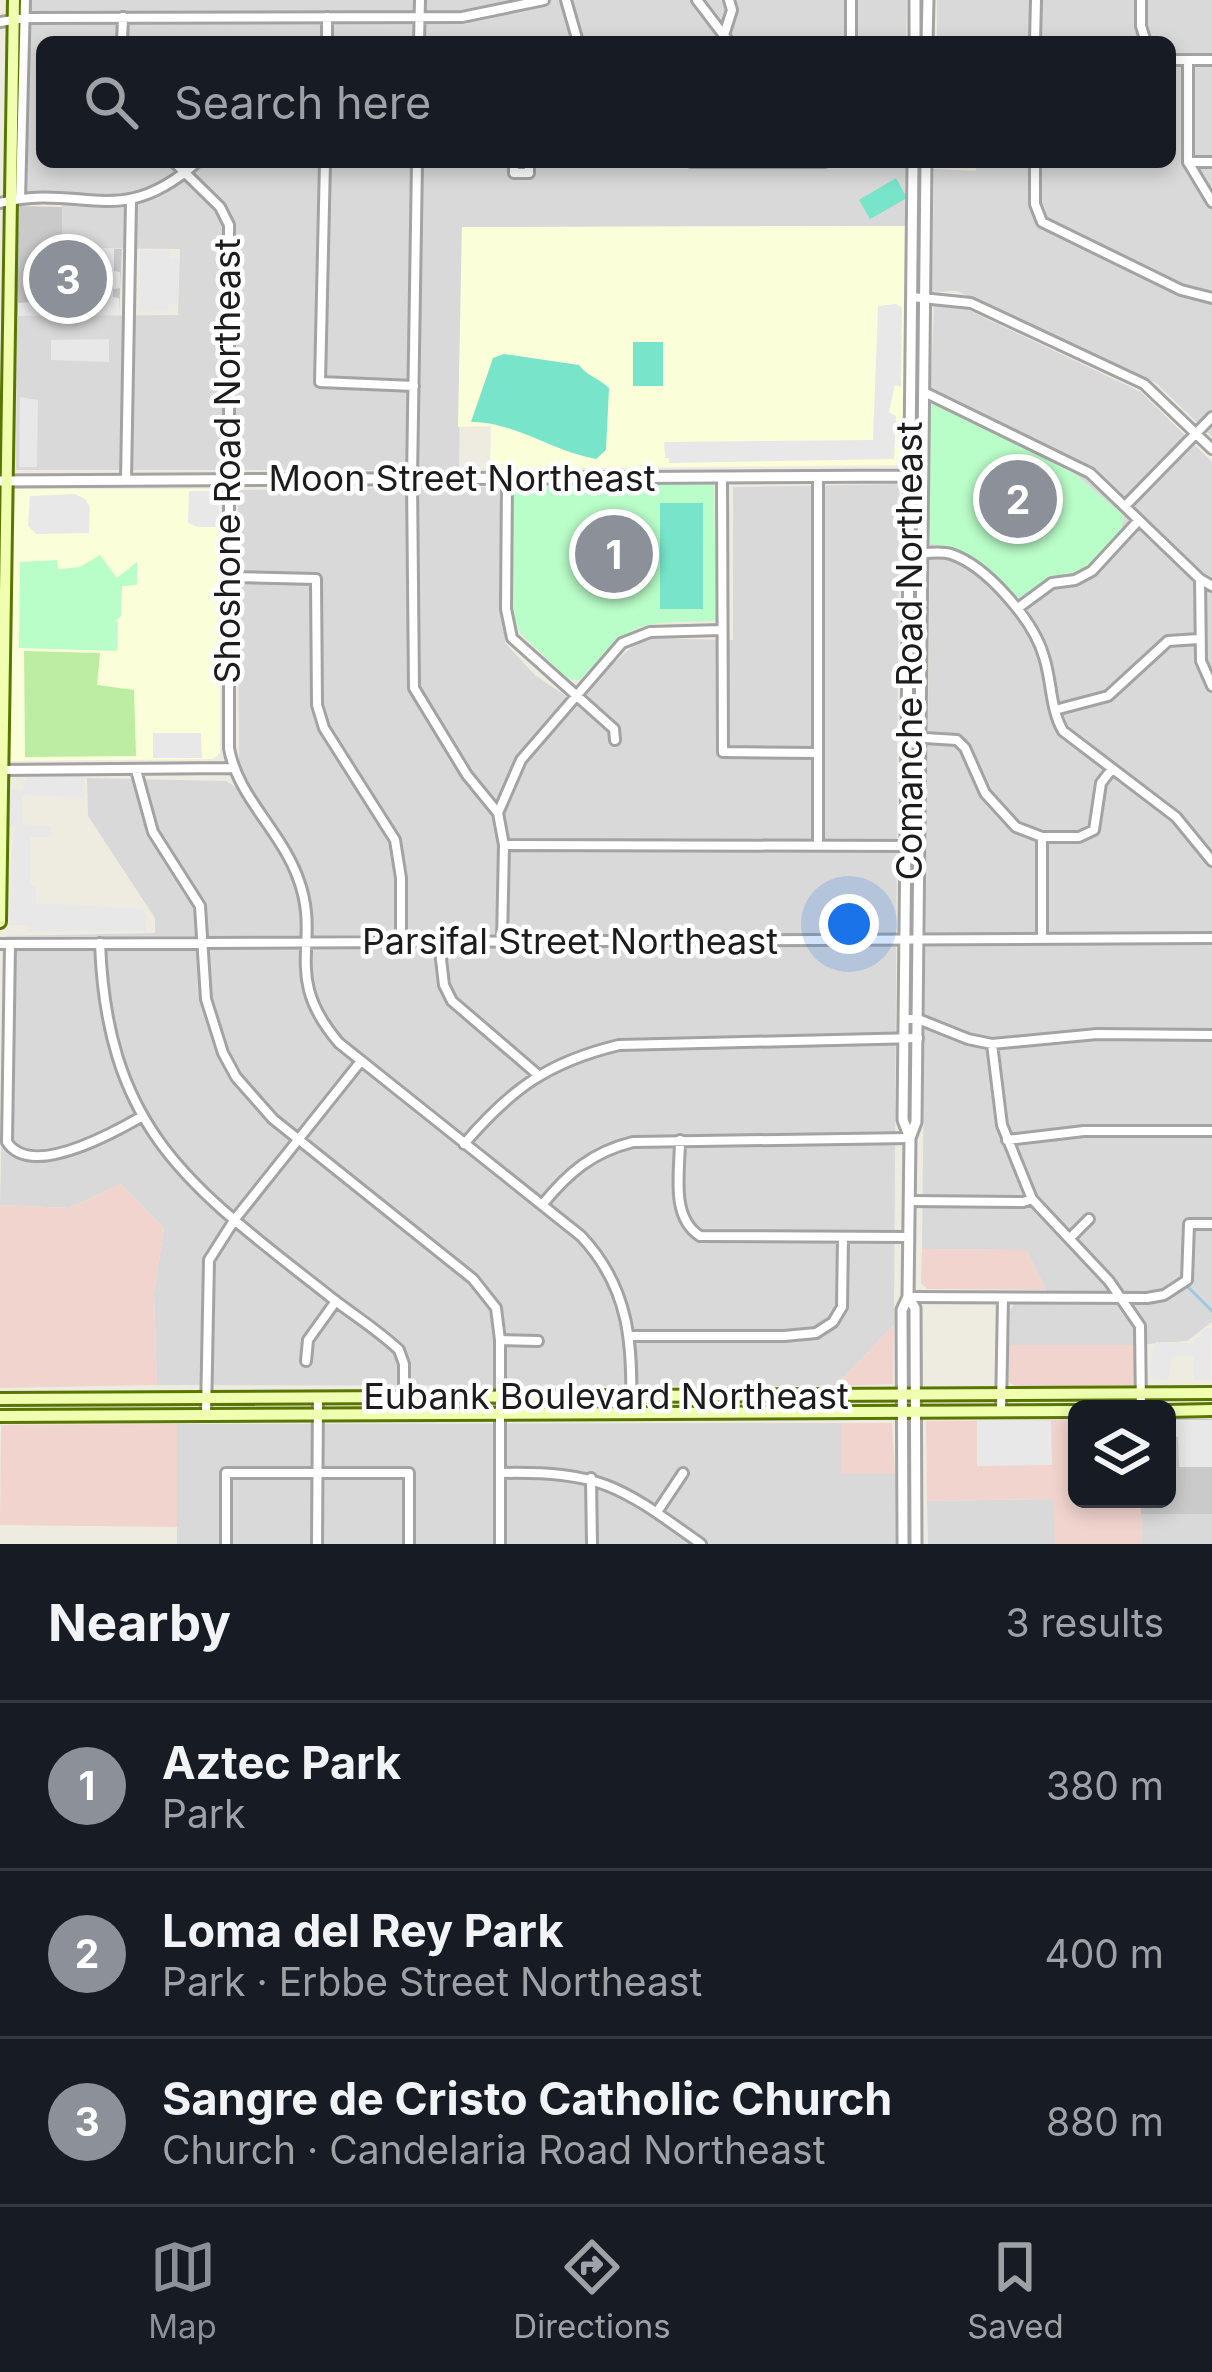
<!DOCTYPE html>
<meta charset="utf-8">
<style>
body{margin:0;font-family:Inter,sans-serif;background:#20242c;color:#f1f3f6}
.controls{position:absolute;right:36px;bottom:36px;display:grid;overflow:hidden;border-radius:18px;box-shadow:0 6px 18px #0003}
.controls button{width:108px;height:108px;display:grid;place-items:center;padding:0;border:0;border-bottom:3px solid #363941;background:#171b24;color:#f1f3f6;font:60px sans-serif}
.you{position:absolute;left:849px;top:924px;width:42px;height:42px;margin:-30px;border:9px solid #fff;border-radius:50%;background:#1a73e8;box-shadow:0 0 0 18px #1a73e833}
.badge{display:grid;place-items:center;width:78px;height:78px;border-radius:50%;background:#8c9099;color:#fff;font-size:39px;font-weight:700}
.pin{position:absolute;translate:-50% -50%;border:6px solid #fff;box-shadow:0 3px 12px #0006}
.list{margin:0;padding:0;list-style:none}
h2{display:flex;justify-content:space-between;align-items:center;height:156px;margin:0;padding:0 48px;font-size:51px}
h2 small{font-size:39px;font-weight:400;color:#9ea1a6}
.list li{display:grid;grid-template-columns:78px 1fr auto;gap:36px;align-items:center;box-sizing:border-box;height:168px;padding:0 48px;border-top:3px solid #363941}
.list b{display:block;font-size:45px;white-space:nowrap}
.list p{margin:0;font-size:39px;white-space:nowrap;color:#9ea1a6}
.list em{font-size:39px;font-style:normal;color:#9ea1a6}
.icon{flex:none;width:66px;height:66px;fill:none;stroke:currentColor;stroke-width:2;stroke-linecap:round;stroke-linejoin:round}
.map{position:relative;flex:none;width:1212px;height:1544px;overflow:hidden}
.search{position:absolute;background:#171b24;box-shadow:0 6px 18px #0003;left:36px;right:36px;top:36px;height:132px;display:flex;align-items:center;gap:30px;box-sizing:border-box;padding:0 42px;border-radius:18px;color:#9ea1a6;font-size:45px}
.sheet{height:660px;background:#171b24}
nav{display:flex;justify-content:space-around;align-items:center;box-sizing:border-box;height:168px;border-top:3px solid #363941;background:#171b24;font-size:33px;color:#9ea1a6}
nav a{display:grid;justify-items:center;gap:6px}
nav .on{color:#8c9099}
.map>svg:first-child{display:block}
.residential{fill:#dad9d9}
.commercial{fill:#f1d4ce}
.education{fill:#faffd9}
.religious{fill:#cacaca}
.grass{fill:#bdeda2}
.park{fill:#b9fdc8}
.pitch{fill:#78e4c9}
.parking{fill:#e8e8e8}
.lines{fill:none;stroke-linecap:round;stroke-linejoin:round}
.stream{stroke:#9dc8e0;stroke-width:3}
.minor-casing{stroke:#a3a3a3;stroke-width:14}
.tertiary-casing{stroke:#a3a3a3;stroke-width:15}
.secondary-casing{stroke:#597600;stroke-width:16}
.minor{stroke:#fff;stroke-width:8}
.tertiary{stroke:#fff;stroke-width:9}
.secondary{stroke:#effeaf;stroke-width:10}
.labels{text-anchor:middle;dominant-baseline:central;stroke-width:9;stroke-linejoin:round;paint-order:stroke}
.street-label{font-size:36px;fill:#1c1c1c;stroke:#fff}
</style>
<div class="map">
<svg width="1212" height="1544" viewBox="0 0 1212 1544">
<rect width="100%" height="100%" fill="#eeece1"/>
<!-- residential -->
<path class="residential" d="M20 0H907L906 42H42V162H905V226L462 227 459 470H16L17 316 178 315 180 249 61 248 62 194 17 193Z
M937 0H1212V437L1156 383 957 291 932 292 934 169 976 171 977 162H1170V42H937Z
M934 305 964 308 1141 392 1212 462V1322L1187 1341 1136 1345H1009L1010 1310 1014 1304 1046 1303V1290L1026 1250 922 1249 930 543 956 549 1021 598 1054 576 1077 572 1088 565 1121 529 1124 516 1074 473 930 401Z
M899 484 894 1325 835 1386 157 1385 154 1293 164 1228 121 1184 69 1208 0 1205 6 936 155 933V918L88 816 87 778 226 781 239 789 238 490 499 487 505 643 535 675 577 704 607 669 642 638 733 640V487Z
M841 1423 842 1474H895V1544H177V1424Z
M1054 1499 1055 1544H928L927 1501Z
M1141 1514H1212V1544H1142Z"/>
<!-- commercial -->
<path class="commercial" d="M121 1184 164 1228 154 1293 157 1385 0 1388V1205L69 1208Z
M922 1249 1026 1250 1046 1290 927 1289 921 1283Z
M894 1325 893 1384 835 1386Z
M1009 1345H1136V1385L1016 1387 1009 1382Z
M1077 1420V1499H1141L1142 1544H1055L1053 1499 927 1501 926 1421Z
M841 1423H892L895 1474H841Z
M177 1424V1527L0 1525 1 1425Z"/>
<!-- education -->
<path class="education" d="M905 226 911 476 905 465 490 469 491 426 458 427 462 227Z
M13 489H214L220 497V753L213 759 10 761Z"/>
<!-- religious -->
<path class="religious" d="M19 206 62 207V248L122 249 119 314 15 316Z
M1167 1419H1212V1514H1141V1499H1167Z"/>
<!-- grass -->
<path class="grass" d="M24 651 100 653 97 685 134 690 136 756 25 757Z"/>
<!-- park -->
<path class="park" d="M930 401 1074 473 1124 516 1121 529 1089 564 1077 572 1053 576 1017 599 963 554 930 543Z
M714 483 716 621C634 623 636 618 580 680L568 679 520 633 513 614V494L523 486Z
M100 555 117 578 137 562V585L122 586 121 616 115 621 118 622 117 651 19 648 20 562 57 560 58 569 80 567Z"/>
<!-- pitch -->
<path class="pitch" d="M896 178 907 198 870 219 859 200Z
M663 342V386H633V342Z
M504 354 579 365C588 377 599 378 609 388L606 450 596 459C551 451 516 422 471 422L493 358Z
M660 503H703V609H660Z"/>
<!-- parking -->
<path class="parking" d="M114 248V271L120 272 121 288 113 289V297L119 298V314L18 316V303L30 302V293H59L60 301H92V272L75 270 71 249Z
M140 250 169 251V259H179L178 304H169L168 311 139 312Z
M896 304 902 308 901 387 895 385 889 412 896 416 894 459 669 463V458H665L664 442 873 440 878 306Z
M109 339V362L51 360V340Z
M20 397 38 400 37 467H19Z
M189 491H212L219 496 220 527H198L188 523Z
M75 494 85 499 90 507 89 533 36 534 28 526 30 496Z
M201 733 202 758H153V733Z
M28 776H84V798L22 795V825L51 826 52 837H30V885L36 887V903L145 909 146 931 28 932V925H9L14 827 8 826 9 788 22 791Z
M1212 1328 1210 1380H1194V1356H1173L1168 1380 1150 1377V1359L1156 1342 1194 1343V1338L1202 1337V1329Z
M977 1420 1051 1421 1052 1465 977 1466Z
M1167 1420H1212V1467H1179L1178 1437 1167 1436Z"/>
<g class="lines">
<!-- stream -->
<path class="stream" d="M1188 1287 1212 1311"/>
<defs>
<path id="minor" d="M566 0 578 42
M697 0 729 42
M1141 0V26L1146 42
M0 22 25 18 462 17 544 0
M724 35 732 10 729 0
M122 42 123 17
M327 42V17
M419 42 420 0
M851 42V0
M1035 42 1036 0
M1170 60H1212
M1188 60V162L1212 202
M174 162 220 207 229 225V748C237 796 281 831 298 878 323 944 280 974 339 1043L581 1236C630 1288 633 1345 631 1413
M325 162 320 382 414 386
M417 162 412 478 414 688 467 775 498 813 504 845 502 941
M514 162V173H529V162
M691 162H825
M1035 162V204L1042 222 1181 290 1212 298
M1188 162H1212
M20 199 25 0
M0 203C82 182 119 232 197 162
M912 297 971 303 1144 384 1212 449
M924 392 1090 473 1200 579 1212 586
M722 477 723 752 817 753
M507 478 506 609 512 638 614 729 615 740
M126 480 131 201
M1125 506 1212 417
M922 553C932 553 942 551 951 554 987 566 1034 621 1044 657 1052 681 1050 709 1063 731L1176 817 1212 861
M229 577 316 579 317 705 324 728 395 840 401 878V942
M1200 579 1201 661 1212 686
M1018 608 1052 583 1075 580 1092 571 1139 520
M1055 710 1108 696 1168 641 1199 639
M908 737 957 740 965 748 985 793 1016 827 1042 837H1079L1094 830 1101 783 1112 769
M1 770 232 768
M136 770 153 832 200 906 206 999 223 1053 236 1077 273 1119 473 1279 496 1308 500 1340V1544
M498 813 521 760 622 643 650 632 722 630
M818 844V477
M504 845 919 846
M1042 939V837
M439 942 444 985 452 1001 537 1074
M100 943C107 1135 194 1189 333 1299 355 1316 379 1331 399 1350L404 1364V1414
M0 944 1212 938
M10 944 7 1142C31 1179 113 1133 141 1117
M905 1019H918L968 1039 992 1044 1097 1034 1212 1035
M992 1044 1002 1125 1032 1199 1109 1281 1140 1326 1141 1409
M680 1140C680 1172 670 1217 700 1236L909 1237
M1007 1140 1084 1131H1212
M464 1144C511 1089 548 1062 619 1045L918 1038
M909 1201 1023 1202 1032 1199
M542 1205C568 1173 592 1152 633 1142L910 1138
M1071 1237 1089 1219
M908 1297 1147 1298 1164 1295 1187 1280 1189 1224H1212
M631 1336H784L816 1333 833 1322 842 1307 843 1237
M500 1340 538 1341
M306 1361 308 1340 336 1301
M1001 1411 1003 1298
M206 1415 209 1260 235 1219 361 1061
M500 1473C602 1471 620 1486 701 1544
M591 1478 592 1544
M657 1512 683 1473
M226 1544V1473H409V1544
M317 1544 318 1397"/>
<path id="tertiary" d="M915 42V0
M927 42 928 0
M0 481 912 476
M910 1138 903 1120 913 162
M908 1297 915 1308 916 1544
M903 1544 902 1310 908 1297 910 1138 916 1122 926 162"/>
<path id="secondary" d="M0 922 14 0
M0 1399 1212 1393
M1167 1411 1212 1410
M0 1416 1077 1411"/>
</defs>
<!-- minor casing -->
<use href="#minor" class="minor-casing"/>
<!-- tertiary casing -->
<use href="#tertiary" class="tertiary-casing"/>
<!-- secondary casing -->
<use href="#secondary" class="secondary-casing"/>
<!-- minor -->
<use href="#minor" class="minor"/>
<!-- tertiary -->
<use href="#tertiary" class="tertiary"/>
<!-- secondary -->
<use href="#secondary" class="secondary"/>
</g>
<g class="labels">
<!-- street labels -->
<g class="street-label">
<text transform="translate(227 461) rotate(-90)">Shoshone Road Northeast</text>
<text x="462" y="478">Moon Street Northeast</text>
<text transform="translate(909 651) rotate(-90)">Comanche Road Northeast</text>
<text x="570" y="941">Parsifal Street Northeast</text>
<text x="606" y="1396">Eubank Boulevard Northeast</text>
</g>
</g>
</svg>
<div class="controls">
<button><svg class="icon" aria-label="layers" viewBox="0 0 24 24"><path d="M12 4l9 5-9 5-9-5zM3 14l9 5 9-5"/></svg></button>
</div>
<div class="you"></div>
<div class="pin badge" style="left:614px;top:554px">1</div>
<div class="pin badge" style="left:1018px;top:499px">2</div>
<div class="pin badge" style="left:68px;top:279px">3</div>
<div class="search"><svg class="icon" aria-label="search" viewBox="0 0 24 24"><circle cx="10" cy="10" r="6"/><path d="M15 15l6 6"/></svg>Search here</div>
</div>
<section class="sheet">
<h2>Nearby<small>3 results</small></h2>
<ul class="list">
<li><span class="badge">1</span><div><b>Aztec Park</b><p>Park</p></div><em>380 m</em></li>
<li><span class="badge">2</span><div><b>Loma del Rey Park</b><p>Park · Erbbe Street Northeast</p></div><em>400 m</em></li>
<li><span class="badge">3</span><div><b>Sangre de Cristo Catholic Church</b><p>Church · Candelaria Road Northeast</p></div><em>880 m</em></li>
</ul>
</section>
<nav>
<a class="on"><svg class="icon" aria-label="map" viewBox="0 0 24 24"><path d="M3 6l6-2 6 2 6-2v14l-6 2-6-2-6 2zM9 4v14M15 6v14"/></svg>Map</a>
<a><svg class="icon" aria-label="directions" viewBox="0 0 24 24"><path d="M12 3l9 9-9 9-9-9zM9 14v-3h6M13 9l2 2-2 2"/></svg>Directions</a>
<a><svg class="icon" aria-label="saved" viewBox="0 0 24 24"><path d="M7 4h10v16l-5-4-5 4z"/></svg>Saved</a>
</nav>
